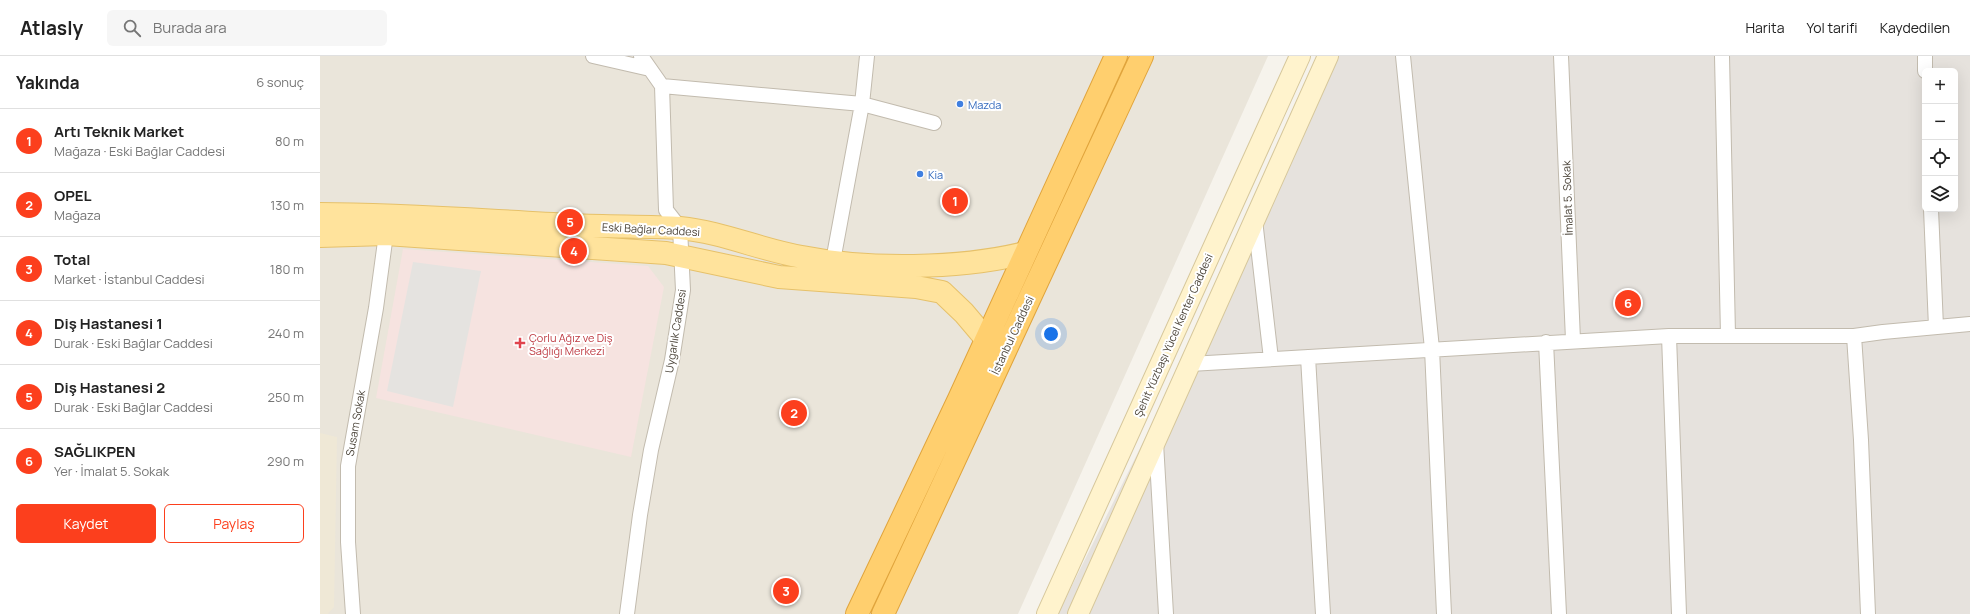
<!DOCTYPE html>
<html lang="tr">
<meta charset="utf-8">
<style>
body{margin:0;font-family:Manrope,sans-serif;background:#f6f6f6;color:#222}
.controls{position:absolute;right:12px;top:12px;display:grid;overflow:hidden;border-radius:6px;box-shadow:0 4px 16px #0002}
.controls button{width:36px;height:36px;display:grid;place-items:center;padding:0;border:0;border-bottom:1px solid #e0e0e0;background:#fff;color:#222;font:20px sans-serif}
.you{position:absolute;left:731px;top:278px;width:14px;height:14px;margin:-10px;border:3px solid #fff;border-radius:50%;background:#1a73e8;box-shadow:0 0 0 6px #1a73e833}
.badge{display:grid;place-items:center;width:26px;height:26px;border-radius:50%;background:#fc3f1d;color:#fff;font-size:13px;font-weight:700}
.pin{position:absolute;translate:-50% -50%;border:2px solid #fff;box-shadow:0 1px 4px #0006}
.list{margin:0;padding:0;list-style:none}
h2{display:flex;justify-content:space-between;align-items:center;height:52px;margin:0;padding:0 16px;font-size:17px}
h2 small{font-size:13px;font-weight:400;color:#767676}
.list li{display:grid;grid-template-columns:26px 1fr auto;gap:12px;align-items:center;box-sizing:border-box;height:64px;padding:0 16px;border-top:1px solid #e0e0e0}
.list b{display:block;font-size:15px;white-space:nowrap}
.list p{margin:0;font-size:13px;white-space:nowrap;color:#767676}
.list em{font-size:13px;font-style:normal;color:#767676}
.actions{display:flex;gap:8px;padding:12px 16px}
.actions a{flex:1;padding:9px 0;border:1px solid #fc3f1d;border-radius:6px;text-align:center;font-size:14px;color:#fc3f1d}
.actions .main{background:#fc3f1d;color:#fff}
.icon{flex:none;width:22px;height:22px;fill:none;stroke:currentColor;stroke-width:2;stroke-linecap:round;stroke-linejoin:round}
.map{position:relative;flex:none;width:1650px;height:558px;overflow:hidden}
header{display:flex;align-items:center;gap:24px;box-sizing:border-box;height:56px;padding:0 20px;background:#fff;border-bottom:1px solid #e0e0e0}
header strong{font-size:19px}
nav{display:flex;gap:22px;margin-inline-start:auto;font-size:14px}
.search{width:280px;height:36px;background:#f6f6f6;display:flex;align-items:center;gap:10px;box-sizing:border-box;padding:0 14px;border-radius:6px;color:#767676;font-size:15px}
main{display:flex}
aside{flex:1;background:#fff}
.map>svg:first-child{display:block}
.residential{fill:#eae5da}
.industrial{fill:#e6e2dd;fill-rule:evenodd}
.education{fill:#efe8d6}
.medical{fill:#f6e3e0}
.parking{fill:#e5e3e0}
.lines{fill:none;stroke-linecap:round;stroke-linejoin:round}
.street-casing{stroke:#c2bbae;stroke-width:16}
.secondary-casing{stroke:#d6c79b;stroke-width:22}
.primary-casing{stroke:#e6c16a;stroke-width:24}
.highway-casing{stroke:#e0a43c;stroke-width:24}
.street{stroke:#fff;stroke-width:14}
.secondary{stroke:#fff3cd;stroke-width:20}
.primary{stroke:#ffe39c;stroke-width:22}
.highway{stroke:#ffcf6e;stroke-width:22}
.shop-dot{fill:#3f7fe0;stroke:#fff;stroke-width:1.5}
.health-dot{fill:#e0444e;stroke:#fff;stroke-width:1.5}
.labels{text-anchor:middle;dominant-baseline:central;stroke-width:4;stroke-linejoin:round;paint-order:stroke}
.shop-label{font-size:11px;fill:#366cbe;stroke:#fff;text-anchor:start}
.street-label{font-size:11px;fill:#4b4439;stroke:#fff}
.health-label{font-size:11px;fill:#be3a42;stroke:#fff;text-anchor:start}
</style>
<header>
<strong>Atlasly</strong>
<div class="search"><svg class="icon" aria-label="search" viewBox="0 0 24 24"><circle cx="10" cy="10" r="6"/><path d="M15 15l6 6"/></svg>Burada ara</div>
<nav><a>Harita</a><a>Yol tarifi</a><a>Kaydedilen</a></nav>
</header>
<main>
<aside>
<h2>Yakında<small>6 sonuç</small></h2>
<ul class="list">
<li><span class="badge">1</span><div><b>Artı Teknik Market</b><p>Mağaza · Eski Bağlar Caddesi</p></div><em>80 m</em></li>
<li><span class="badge">2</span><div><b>OPEL</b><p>Mağaza</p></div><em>130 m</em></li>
<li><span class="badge">3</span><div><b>Total</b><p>Market · İstanbul Caddesi</p></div><em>180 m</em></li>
<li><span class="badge">4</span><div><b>Diş Hastanesi 1</b><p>Durak · Eski Bağlar Caddesi</p></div><em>240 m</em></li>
<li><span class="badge">5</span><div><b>Diş Hastanesi 2</b><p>Durak · Eski Bağlar Caddesi</p></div><em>250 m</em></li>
<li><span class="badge">6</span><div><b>SAĞLIKPEN</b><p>Yer · İmalat 5. Sokak</p></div><em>290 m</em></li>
</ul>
<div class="actions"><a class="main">Kaydet</a><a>Paylaş</a></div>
</aside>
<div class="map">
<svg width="1650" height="558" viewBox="0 0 1650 558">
<rect width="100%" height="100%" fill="#f6f3ec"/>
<!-- residential -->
<path class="residential" d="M0 0H948L698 558H0Z"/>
<!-- industrial -->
<path class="industrial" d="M1014 0H1650V558H738ZM1605 15H1635V153H1605Z"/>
<!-- education -->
<path class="education" d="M0 377 17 381 14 551 8 558H0Z"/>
<!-- medical -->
<path class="medical" d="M83 193 328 210 344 231 311 401 56 342Z"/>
<!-- parking -->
<path class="parking" d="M93 206 161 215 133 351 67 335Z"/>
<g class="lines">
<defs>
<path id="street" d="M273 0 330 13
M1083 0 1112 293 1124 558
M1241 0 1253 284
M1402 0 1408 279
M1605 0V15
M342 30 542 48 614 67
M1611 153 1616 271
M935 164 951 303
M513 205 542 48 547 0
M1349 280 1359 558
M1534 280 1563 276 1650 268
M1226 286 1239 558
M988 301 1003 558
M870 308 1349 280H1534L1541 384 1548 558
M836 387 846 558
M33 558 28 486V410L56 252 66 178
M307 558 320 459 331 394 352 304 363 234 360 172 346 154 342 30 321 0"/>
<path id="secondary" d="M727 558 980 0
M758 558 1008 0"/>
<path id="primary" d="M0 158C85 158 169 165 253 169 289 171 325 170 360 172 402 176 441 194 482 201 547 214 641 213 705 197
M0 180 66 178 346 197 459 221 596 231 622 236 644 257 666 283"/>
<path id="highway" d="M537 558 639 343 796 0
M563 558 822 0"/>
</defs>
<!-- street casing -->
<use href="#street" class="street-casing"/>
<!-- secondary casing -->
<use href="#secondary" class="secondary-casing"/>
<!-- primary casing -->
<use href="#primary" class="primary-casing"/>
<!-- highway casing -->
<use href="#highway" class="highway-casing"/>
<!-- street -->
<use href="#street" class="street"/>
<!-- secondary -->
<use href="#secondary" class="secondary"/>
<!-- primary -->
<use href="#primary" class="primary"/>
<!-- highway -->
<use href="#highway" class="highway"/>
</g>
<!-- markers -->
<g class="shop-dot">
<circle cx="640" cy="48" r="4"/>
<circle cx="600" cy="118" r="4"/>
</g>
<path class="health-dot" d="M198 281h4v4h4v4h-4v4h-4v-4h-4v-4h4z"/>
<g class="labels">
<!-- shop labels -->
<g class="shop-label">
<text x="648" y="48">Mazda</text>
<text x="608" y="118">Kia</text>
</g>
<!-- street labels -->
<g class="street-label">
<text transform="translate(1247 142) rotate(-92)">İmalat 5. Sokak</text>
<text transform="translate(331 173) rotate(3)">Eski Bağlar Caddesi</text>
<text transform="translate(355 275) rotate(-81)">Uygarlık Caddesi</text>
<text transform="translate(692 279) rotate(-65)">İstanbul Caddesi</text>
<text transform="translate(853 279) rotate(-66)">Şehit Yüzbaşı Yücel Kenter Caddesi</text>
<text transform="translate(35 367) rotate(-80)">Susam Sokak</text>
</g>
<!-- health labels -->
<g class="health-label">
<text x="209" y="281">Çorlu Ağız ve Diş<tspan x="209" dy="13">Sağlığı Merkezi</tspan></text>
</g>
</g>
</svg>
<div class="controls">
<button>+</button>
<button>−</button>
<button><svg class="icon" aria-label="locate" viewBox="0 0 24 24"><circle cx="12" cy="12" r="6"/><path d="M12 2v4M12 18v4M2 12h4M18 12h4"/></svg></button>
<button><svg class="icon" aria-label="layers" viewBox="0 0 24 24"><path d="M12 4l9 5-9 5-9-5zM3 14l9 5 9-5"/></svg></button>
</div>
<div class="you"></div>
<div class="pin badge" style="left:635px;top:145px">1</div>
<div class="pin badge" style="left:474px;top:357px">2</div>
<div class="pin badge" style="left:466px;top:535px">3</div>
<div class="pin badge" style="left:254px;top:195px">4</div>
<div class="pin badge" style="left:250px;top:166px">5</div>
<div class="pin badge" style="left:1308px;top:247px">6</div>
</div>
</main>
